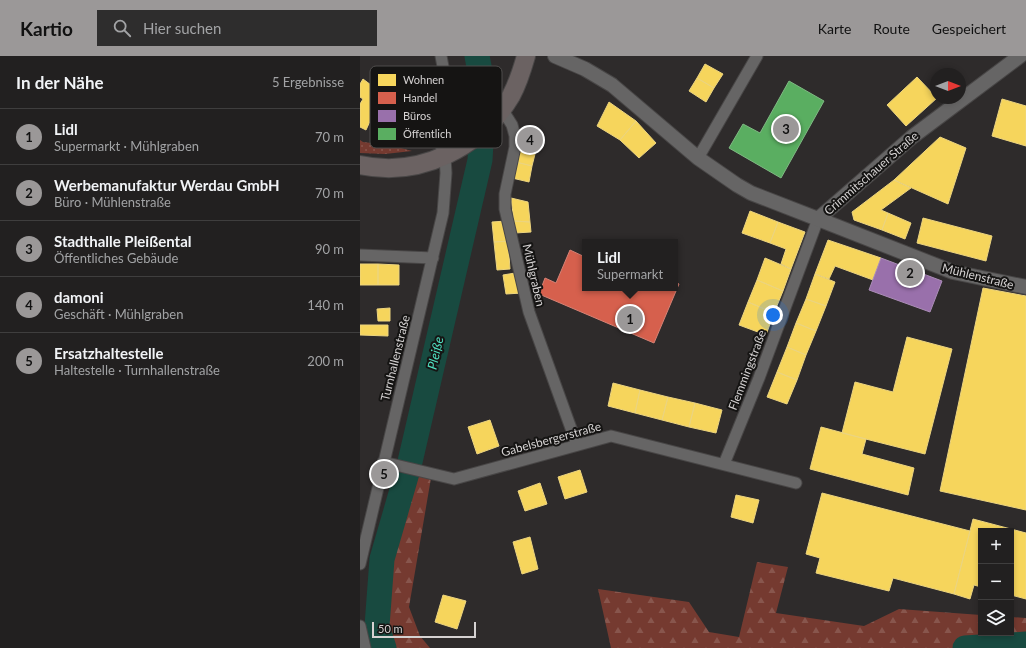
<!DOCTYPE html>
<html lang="de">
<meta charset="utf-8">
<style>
body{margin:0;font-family:Lato,sans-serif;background:#2e2d2d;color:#f1f3f6}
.controls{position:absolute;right:12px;bottom:12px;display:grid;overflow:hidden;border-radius:0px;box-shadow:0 2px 6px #0003}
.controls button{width:36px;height:36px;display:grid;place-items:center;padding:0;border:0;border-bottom:1px solid #3f3e3e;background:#222020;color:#f1f3f6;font:20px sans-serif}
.compass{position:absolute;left:570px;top:12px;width:36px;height:36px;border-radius:50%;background:#222020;box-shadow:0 2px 6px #0003;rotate:90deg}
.scale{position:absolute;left:12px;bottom:10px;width:104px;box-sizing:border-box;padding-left:4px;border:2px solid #d5d2d2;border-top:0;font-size:11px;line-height:14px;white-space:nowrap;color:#d5d2d2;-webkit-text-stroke:3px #151413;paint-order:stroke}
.you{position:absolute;left:413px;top:259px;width:14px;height:14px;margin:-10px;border:3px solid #fff;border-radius:50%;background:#1a73e8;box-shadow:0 0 0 6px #1a73e833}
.badge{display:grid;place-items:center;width:26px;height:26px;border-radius:50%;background:#9b9898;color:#111;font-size:13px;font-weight:700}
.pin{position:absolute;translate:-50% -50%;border:2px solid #fff;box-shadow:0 1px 4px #0006}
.popup{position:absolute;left:222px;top:183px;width:96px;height:52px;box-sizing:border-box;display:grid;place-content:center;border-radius:0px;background:#222020;filter:drop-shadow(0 1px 3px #0005);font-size:13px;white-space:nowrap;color:#a2a3a5}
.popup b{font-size:15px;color:#f1f3f6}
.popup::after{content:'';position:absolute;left:50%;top:100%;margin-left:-8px;border:8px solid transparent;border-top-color:#222020}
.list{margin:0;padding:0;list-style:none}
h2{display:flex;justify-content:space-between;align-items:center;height:52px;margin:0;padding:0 16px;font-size:17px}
h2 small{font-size:13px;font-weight:400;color:#a2a3a5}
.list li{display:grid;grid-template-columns:26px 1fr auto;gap:12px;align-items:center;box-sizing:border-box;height:56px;padding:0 16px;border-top:1px solid #3f3e3e}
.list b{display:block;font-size:15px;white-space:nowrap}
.list p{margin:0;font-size:13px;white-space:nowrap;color:#a2a3a5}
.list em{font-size:13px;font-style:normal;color:#a2a3a5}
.icon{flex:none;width:22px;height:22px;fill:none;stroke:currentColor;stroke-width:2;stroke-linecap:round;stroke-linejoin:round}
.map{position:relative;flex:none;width:666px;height:592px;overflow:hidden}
header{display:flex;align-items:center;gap:24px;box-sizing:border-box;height:56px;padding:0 20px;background:#9b9898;color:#111}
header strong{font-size:19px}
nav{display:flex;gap:22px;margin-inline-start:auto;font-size:14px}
.search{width:280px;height:36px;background:#2e2d2d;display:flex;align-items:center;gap:10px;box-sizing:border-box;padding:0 14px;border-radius:0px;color:#a2a3a5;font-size:15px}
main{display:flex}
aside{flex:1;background:#222020}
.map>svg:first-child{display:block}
.grass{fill:url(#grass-dots)}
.forest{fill:url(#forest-firs)}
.homes{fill:#f6d55c;stroke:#ecd47f}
.shops{fill:#d6604d;stroke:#d68275}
.offices{fill:#9970ab;stroke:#ab8db7}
.public{fill:#5aae61;stroke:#7fb983}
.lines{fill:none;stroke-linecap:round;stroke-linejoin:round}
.river{stroke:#184a40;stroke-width:25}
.minor-casing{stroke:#484646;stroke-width:13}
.tertiary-casing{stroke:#484646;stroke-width:16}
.primary-casing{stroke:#484646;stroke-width:20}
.minor{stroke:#666565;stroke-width:11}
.tertiary{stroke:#666565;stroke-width:14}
.primary{stroke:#6b6262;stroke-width:18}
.labels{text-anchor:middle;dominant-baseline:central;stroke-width:4;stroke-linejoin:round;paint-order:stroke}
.street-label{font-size:12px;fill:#d5d2d2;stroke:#151413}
.water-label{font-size:13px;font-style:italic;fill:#50e1c2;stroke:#151413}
.key{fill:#151413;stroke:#4f4d4c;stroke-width:1}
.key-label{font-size:11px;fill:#d5d2d2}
</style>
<header>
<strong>Kartio</strong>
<div class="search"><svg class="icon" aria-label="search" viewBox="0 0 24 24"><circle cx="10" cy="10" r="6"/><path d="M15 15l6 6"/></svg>Hier suchen</div>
<nav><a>Karte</a><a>Route</a><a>Gespeichert</a></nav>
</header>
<main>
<aside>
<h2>In der Nähe<small>5 Ergebnisse</small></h2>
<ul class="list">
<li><span class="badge">1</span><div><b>Lidl</b><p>Supermarkt · Mühlgraben</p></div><em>70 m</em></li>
<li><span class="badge">2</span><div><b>Werbemanufaktur Werdau GmbH</b><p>Büro · Mühlenstraße</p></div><em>70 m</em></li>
<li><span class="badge">3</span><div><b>Stadthalle Pleißental</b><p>Öffentliches Gebäude</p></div><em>90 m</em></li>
<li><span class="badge">4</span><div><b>damoni</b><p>Geschäft · Mühlgraben</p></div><em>140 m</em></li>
<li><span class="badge">5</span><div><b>Ersatzhaltestelle</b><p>Haltestelle · Turnhallenstraße</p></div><em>200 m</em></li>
</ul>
</aside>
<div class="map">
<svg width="666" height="592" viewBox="0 0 666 592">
<defs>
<pattern id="grass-dots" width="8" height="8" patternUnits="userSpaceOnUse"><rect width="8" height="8" fill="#753a30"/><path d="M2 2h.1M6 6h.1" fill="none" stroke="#88564d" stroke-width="1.8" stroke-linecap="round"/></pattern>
<pattern id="forest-firs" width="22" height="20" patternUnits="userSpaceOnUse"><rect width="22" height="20" fill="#753a30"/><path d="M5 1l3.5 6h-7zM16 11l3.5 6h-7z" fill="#88564d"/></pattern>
</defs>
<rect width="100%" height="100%" fill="#2e2b2b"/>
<!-- grass -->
<path class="grass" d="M0 84 3 86 30 89 52 95 25 98 0 97Z"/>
<!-- forest -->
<path class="forest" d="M49 410 71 422 49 551 60 580 70 592H24L17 570 22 503Z
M397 506 428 511 416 557 504 570 539 553 621 559V577H651V561L666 562V592H251L238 533 329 546 349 576 379 581Z"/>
<!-- homes -->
<path class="homes" d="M345 8 363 18 354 32 337 22Z
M557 21 577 42 546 70 527 49Z
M337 22 354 32 346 46 329 35Z
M3 23 11 29 10 31 23 37 6 74 0 71V48L3 43 0 41V28Z
M23 37 49 49 35 79 11 67Z
M642 43 666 50V90L632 80Z
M249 46 276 65 260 84 237 70Z
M276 65 296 87 279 102 260 84Z
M163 74 180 78 176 94 160 90Z
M580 81 606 92 588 148 534 124Z
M160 90 176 94 172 110 156 106Z
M156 106 172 110 169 126 152 122Z
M534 124 551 132 521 154 528 157 522 174 494 164 492 156Z
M151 142 168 146 170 166 154 165Z
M390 155 418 166 410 187 382 177Z
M528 157 551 167 545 183 522 174Z
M563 162 632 180 626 205 557 187Z
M146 165 148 185 134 186 132 166Z
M154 165 170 166 171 176 155 177Z
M418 166 445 176 431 213 421 208 426 193 410 187Z
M468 184 521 202 513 224 475 210 469 223 455 218Z
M148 185 150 213 137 214 134 186Z
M405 202 431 213 423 235 397 224Z
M0 208H18V229H0Z
M18 208 39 209V229H18Z
M155 217 162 237 146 238 143 219Z
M455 218 475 226 466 250 446 243Z
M397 224 423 235 414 257 388 246Z
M623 232 666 240V454L580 435Z
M446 243 466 250 456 275 436 267Z
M388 246 414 257 406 279 379 269Z
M30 252V265H18L17 253Z
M436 267 456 275 446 299 427 291Z
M0 269H28V280L0 279Z
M547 281 592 293 565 398 482 377 495 326 533 336Z
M427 291 446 299 437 324 417 316Z
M417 316 437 324 427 348 407 341Z
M253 327 280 334 275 357 248 350Z
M280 334 308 341 302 364 275 357Z
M308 341 335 347 329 371 302 364Z
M335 347 362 354 356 377 329 371Z
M130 364 139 390 117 398 108 371Z
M461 371 506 383 502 398 554 412 548 439 450 413Z
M220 414 227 436 205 443 198 421Z
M180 427 187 448 165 455 158 435Z
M462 437 610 475 594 538 533 522 529 535 456 517 460 502 446 498Z
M376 439 399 444 393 467 371 461Z
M613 463 666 477V543L651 539V541V475H621V531L614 529 610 543 594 538Z
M170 481 178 513 162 518 153 486Z
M83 539 106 545 97 573 75 566Z"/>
<!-- shops -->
<path class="shops" d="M59 40 79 47 66 83H48L47 80 35 79 49 49 56 50Z
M210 194 225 201V232H315V226L319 228 294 287 179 238 185 222 196 227Z"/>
<!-- offices -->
<path class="offices" d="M521 202 582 225 570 256 509 234Z"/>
<!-- public -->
<path class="public" d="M429 25 464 45 421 122 369 92 383 68 400 77Z"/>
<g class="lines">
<!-- river -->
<path class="river" d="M24 592 17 570 22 503 49 410 120 104 124 36 117 0
M605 592 666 588"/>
<defs>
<path id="minor" d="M142 53 152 69 155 80V91L145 138V153L169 256 217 389
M338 102 397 0
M0 199 73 202
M23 406 94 423 251 380 436 427
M364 408 399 322 458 163
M0 508 83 157 86 117 85 101 80 87V79L88 37 81 0
M0 570 5 592"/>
<path id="tertiary" d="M195 0 225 13 252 29 338 102 377 129 391 137 458 163 552 81 660 0
M458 163 593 216 666 231"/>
<path id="primary" d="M0 109C60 122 120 92 151 40 158 27 162 14 166 0"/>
</defs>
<!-- minor casing -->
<use href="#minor" class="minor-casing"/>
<!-- tertiary casing -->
<use href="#tertiary" class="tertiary-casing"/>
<!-- primary casing -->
<use href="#primary" class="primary-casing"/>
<!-- minor -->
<use href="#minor" class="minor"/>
<!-- tertiary -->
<use href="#tertiary" class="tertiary"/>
<!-- primary -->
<use href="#primary" class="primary"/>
</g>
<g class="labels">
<!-- street labels -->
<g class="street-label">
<text transform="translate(511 117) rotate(-41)">Crimmitschauer Straße</text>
<text transform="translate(174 219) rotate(77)">Mühlgraben</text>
<text transform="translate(618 220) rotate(14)">Mühlenstraße</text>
<text transform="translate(35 302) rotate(-76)">Turnhallenstraße</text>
<text transform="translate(387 314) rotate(-69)">Flemmingstraße</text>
<text transform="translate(191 383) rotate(-15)">Gabelsbergerstraße</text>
</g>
<!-- water labels -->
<g class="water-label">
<text transform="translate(75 297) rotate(-77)">Pleiße</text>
</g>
</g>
<!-- legend -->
<rect x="10" y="10" width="132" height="82" rx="6" class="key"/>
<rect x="18" y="18" width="18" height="12" fill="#f6d55c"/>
<rect x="18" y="36" width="18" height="12" fill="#d6604d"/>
<rect x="18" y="54" width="18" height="12" fill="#9970ab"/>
<rect x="18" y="72" width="18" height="12" fill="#5aae61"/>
<g class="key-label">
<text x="43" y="28">Wohnen</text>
<text x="43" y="46">Handel</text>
<text x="43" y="64">Büros</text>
<text x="43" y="82">Öffentlich</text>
</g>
</svg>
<div class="controls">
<button>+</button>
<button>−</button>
<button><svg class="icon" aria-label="layers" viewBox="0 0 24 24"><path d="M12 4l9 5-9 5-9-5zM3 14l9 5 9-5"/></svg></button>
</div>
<svg class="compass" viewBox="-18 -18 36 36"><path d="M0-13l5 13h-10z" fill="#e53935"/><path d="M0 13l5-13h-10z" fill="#a2a3a5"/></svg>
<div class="scale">50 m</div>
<div class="you"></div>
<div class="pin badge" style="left:270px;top:263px">1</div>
<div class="popup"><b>Lidl</b>Supermarkt</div>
<div class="pin badge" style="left:550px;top:217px">2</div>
<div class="pin badge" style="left:426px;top:73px">3</div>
<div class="pin badge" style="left:170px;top:84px">4</div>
<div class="pin badge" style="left:24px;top:418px">5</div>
</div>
</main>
